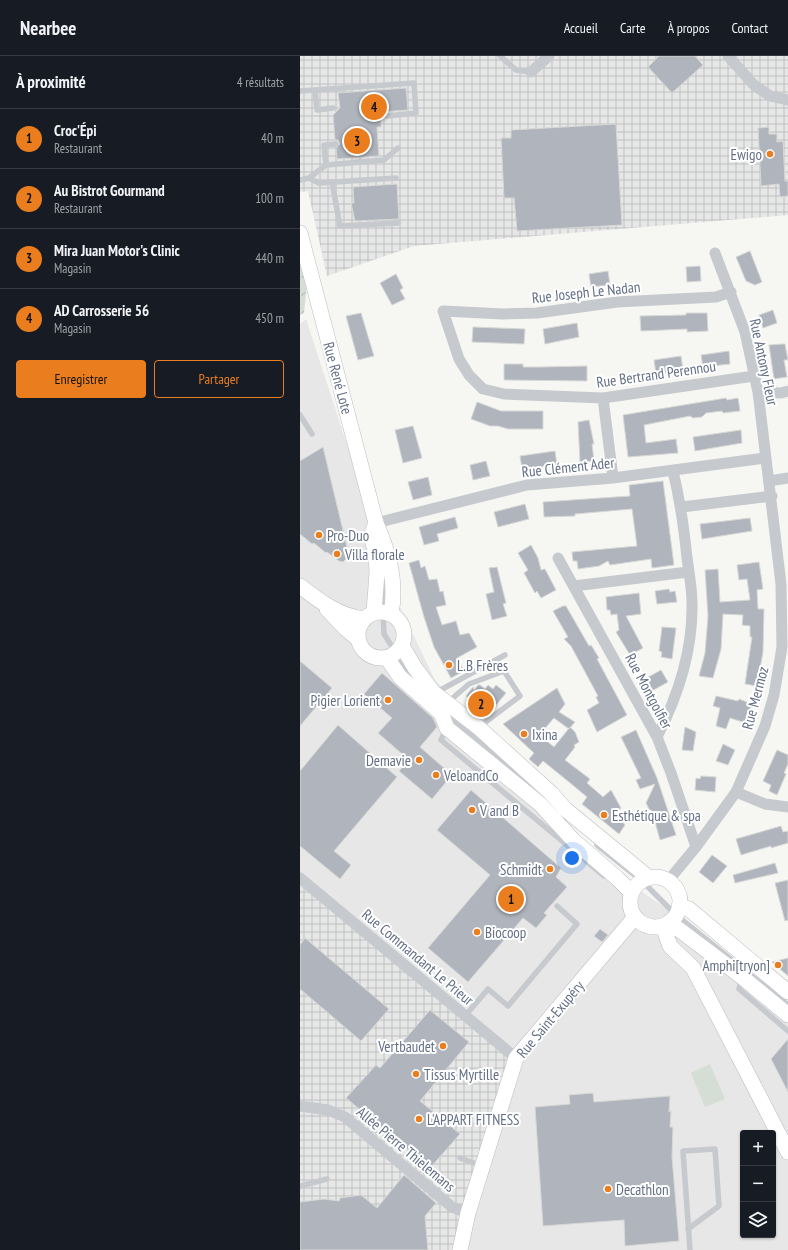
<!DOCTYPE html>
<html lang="fr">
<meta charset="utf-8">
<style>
body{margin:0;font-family:"PT Sans Narrow",sans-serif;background:#20242c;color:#f1f3f6}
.controls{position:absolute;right:12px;bottom:12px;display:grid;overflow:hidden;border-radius:4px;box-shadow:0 1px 3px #0004}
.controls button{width:36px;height:36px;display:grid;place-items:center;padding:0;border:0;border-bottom:1px solid #363941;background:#171b24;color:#f1f3f6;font:20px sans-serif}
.you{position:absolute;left:272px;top:802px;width:14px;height:14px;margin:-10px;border:3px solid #fff;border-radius:50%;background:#1a73e8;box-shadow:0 0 0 6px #1a73e833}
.badge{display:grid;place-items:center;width:26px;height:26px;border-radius:50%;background:#ea7e1f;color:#111;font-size:13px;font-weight:700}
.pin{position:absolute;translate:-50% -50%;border:2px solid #fff;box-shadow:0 1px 4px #0006}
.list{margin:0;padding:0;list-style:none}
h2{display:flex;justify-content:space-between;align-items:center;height:52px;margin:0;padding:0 16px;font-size:17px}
h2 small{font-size:13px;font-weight:400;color:#9ea1a6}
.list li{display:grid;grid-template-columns:26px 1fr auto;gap:12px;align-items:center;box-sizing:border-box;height:60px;padding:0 16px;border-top:1px solid #363941}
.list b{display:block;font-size:15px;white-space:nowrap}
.list p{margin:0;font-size:13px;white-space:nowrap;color:#9ea1a6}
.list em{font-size:13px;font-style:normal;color:#9ea1a6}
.actions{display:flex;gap:8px;padding:12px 16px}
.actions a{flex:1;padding:9px 0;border:1px solid #ea7e1f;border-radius:4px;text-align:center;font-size:14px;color:#ea7e1f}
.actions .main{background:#ea7e1f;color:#111}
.icon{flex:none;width:22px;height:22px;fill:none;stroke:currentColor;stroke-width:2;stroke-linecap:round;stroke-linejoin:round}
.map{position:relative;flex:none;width:488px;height:1194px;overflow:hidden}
header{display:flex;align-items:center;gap:24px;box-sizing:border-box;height:56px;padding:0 20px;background:#171b24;border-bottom:1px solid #363941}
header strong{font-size:19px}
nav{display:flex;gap:22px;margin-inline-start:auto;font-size:14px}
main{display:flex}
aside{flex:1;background:#171b24}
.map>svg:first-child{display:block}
.built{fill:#e6e7e6;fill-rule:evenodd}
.industrial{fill:url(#industrial-grid)}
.forest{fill:url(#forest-crowns)}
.pitch{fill:#d5ded4}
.building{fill:#b0b5bd;stroke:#d7d8d6}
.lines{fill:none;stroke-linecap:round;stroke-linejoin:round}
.secondary-casing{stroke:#bbbdc3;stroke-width:16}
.lane{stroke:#c6c9cd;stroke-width:5.5}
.street{stroke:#c6c9cd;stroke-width:11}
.secondary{stroke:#fff;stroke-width:15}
.poi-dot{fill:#ea7e1f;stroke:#fff;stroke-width:1.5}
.labels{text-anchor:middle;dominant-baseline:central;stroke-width:4;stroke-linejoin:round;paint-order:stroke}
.poi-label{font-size:15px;fill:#646f85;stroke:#fff;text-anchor:start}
.street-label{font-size:15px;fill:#646f85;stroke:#fff}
</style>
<header>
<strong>Nearbee</strong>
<nav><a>Accueil</a><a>Carte</a><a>À propos</a><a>Contact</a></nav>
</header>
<main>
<aside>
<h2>À proximité<small>4 résultats</small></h2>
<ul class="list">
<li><span class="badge">1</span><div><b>Croc'Épi</b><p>Restaurant</p></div><em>40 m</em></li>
<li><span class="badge">2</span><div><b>Au Bistrot Gourmand</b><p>Restaurant</p></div><em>100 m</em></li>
<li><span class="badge">3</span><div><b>Mira Juan Motor's Clinic</b><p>Magasin</p></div><em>440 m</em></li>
<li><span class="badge">4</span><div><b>AD Carrosserie 56</b><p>Magasin</p></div><em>450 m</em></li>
</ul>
<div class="actions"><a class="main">Enregistrer</a><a>Partager</a></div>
</aside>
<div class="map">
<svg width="488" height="1194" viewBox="0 0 488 1194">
<defs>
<pattern id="industrial-grid" width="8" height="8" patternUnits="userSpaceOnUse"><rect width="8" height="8" fill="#e6e7e6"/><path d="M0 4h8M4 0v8" fill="none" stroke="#bebfc0"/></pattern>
<pattern id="forest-crowns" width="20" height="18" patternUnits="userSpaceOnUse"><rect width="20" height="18" fill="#d5ded4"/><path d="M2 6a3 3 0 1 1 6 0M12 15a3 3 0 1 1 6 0" fill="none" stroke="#b0b8b2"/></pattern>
</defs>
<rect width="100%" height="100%" fill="#f6f7f3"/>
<!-- built -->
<path class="built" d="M6 263 100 551 135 624 283 786 335 831 376 859 488 955V1194H160L0 822V268ZM443 1077H473V1179H443Z"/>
<!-- industrial -->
<path class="industrial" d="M0 0H488V159L114 190 27 220 8 135 0 136Z
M0 822 216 1002 160 1194H0Z"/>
<!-- forest -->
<path class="forest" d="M0 209 7 227 4 257 0 259Z"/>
<!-- pitch -->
<path class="pitch" d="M410 1008 425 1043 405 1051 391 1017Z"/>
<!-- building -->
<path class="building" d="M359 0H395L403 9 372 37 348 11Z
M106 32 108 54 81 56V71H77L79 100 37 103 36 92 40 88 38 84H35L33 59 40 52 38 37Z
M316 68 322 169 217 175 214 142H204L201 82H211V74Z
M469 71V78H477V86L483 85 485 125H488V140L480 141 479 128 461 130 458 72Z
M97 128 99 163 55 165 51 147H54L53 131Z
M450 195 462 226 455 229 446 225 436 201Z
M400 210 401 225 387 226 386 211Z
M308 215 310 229 291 231 289 218Z
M96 218 103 232 100 234 105 243 92 249 80 227Z
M473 254 477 267 463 272 459 259Z
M61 257 74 300 58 304 46 260Z
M386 257H407L408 275 387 276V273L341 275 340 260 386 259Z
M277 267 279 281 245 288 243 273Z
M173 271 225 273 224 288 172 286Z
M482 288H485L488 304H484L487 321 474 323 469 289Z
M429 295 430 308 403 311 401 299Z
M381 300 383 314 356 318 354 304Z
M204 308H223V311H241L287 310V325L204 324Z
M426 342 427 344 438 342 440 355 423 357 422 355 406 357 402 361 393 362 390 360 344 369 346 387 376 383 378 397 328 401 323 359Z
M177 346 201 355H243V373H208L198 370H190L171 363Z
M289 364 294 388H292L294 405 280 407 278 366Z
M113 370 122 402 103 407 95 374Z
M441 374 442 387 395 395 393 381Z
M23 391 47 491 45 493 48 501 43 506 39 505 27 496 26 497 14 487 12 488 0 478V405Z
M255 395 257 409 222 413 220 400Z
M186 405 190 420 173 424 170 409Z
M128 421 132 439 113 444 108 426Z
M363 425 374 509 352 512 351 503 310 509 308 505 299 510 278 513 277 505H273L272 496 337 490 332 453 275 458V460L244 461 243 446 330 440 329 429Z
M225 448 229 463 198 471 194 456Z
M155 461 158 472 137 478 139 485 124 489 119 471Z
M450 462 452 475 402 483 400 468Z
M231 489 238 502 241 514 245 513 256 534 241 542 237 535 235 537 224 517 228 514 218 497Z
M119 504 121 512 125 510 129 524 137 523 140 536 143 535 146 549 136 551 142 569 156 565 160 579 169 577 177 591 157 602 164 615 151 622 134 591 124 561 109 507Z
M459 506 463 533 457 534 458 553H464L463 596 457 630 445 628 452 581H450V570L442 569 443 559 423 558 421 593 413 622 399 620 405 597 408 560 405 514 418 513 420 546 450 544 447 523 439 524 437 509Z
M197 511 206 547 203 548 207 560 192 564 186 538 194 536 189 512Z
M369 533 370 536 375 535 377 546 357 548 355 535Z
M339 537 341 558 326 560 343 592 330 599 316 576 319 574 317 558 311 559 310 554H307L306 541Z
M263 550H266L289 590 291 589 299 602 297 603 327 659 297 676 287 654 299 647 296 641 298 640 271 590 264 583 268 581 253 555Z
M362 571 376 572 372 603 361 601 362 596 359 595Z
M0 605 32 632 0 670Z
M361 614 368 626 350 636 343 624Z
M82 617 133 662 137 671 120 691 152 719 132 743 99 715 109 704 78 677 92 662 64 638Z
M178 629H180L185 633 188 629 193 633 196 629 206 637 188 659 182 657V652L166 640 173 631 174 634Z
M257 632 265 648 259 656 275 666 269 673 254 662 239 679 254 691 270 671 275 676 279 686 274 689 275 691 265 704 290 723 287 727 303 741 311 734 321 752 316 758 325 769 319 778 282 748 287 741 269 726 243 705 238 711 229 703 234 697 203 668Z
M416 640 438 645 439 643 452 648 446 667 430 662 426 673 416 670 420 652 413 650Z
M38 669 97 721 34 795 51 809 40 823 0 790V715Z
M385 671 396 676 393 695 382 694Z
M336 674 357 722 376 779 360 784 352 755 349 753 346 747 355 728 340 733 336 724 341 722 321 681Z
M423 688 435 694 428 709 416 705Z
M477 694 488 699V708L484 717 486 718 477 739 469 735 471 729 463 725Z
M401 720 416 721 415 736 395 734 396 722 400 723Z
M171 734 261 812 256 821 267 831 244 857 247 859 236 872 223 862 168 926 128 892 190 819 137 774Z
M481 770 483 776 488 775V787L471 792V790L441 799 436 783Z
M412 799 427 810 413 827 399 816Z
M475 807 478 817 435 827 433 819Z
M488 824V864L485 865 475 827Z
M300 873 308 879 302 886 294 880Z
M5 882 89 953 61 985 0 933V889Z
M488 902V920L472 906Z
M130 954 169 986 120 1045 160 1078 130 1112 46 1042 76 1009 80 1012Z
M488 983V1036L471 1003Z
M293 1037 294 1046 370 1040 369 1056 371 1055 370 1071H373L372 1101 379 1185 325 1190 324 1164 243 1170 235 1051 270 1048 269 1039Z
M104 1119 136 1147 125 1160 128 1194H0V1146L24 1143 39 1145 40 1142 61 1139 77 1152Z"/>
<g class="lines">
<defs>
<path id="secondary" d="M0 177 76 467C89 497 97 526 91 558
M0 530C19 545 39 560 64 563
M27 553 46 573 58 583
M58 579a23 23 0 1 1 46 0a23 23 0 1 1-46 0Z
M74 556 77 517 76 498 71 480 76 467
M102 590 115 612 134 637 178 671 251 737 265 753 348 821
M87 602 100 621 141 657 147 672 240 748 274 785 317 822 331 836
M330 846a25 25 0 1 1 50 0a25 25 0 1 1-50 0Z
M379 850 389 853 488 936
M369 866 442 921 488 959
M363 870 370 890 393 912 488 1096
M160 1194 168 1157 216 1002 335 861"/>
</defs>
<!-- secondary casing -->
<use href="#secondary" class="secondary-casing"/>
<!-- lane -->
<path class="lane" d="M200 0 216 14 231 16
M15 34 17 54 33 52
M0 35 114 27 116 57 87 60
M26 109 24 89 36 88
M9 122 19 127 96 122
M0 124 9 122 26 109 84 104 98 92
M32 126 40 170 98 167
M0 359 12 378
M86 525 83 556 84 578 114 625
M135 637 205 599
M147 647 169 628 204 615 220 640 179 671
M147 655 155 665 236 734
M147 672 141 684 304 820
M239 736 261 759
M297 789 341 824 376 859 488 949
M442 922 439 933 488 975
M165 960 188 933 208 950 277 868 257 850
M160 1102 182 1110
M0 1130 27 1123
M388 1173 419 1150 415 1093 383 1095 390 1194"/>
<!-- street -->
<path class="street" d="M428 0 454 29 470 40 488 44
M231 16 249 0
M431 236 416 241 317 246 237 257 203 258 143 255 159 303 169 319 183 333 204 338 303 342 454 320
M458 336 481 337 488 335
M303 342 313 422
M469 425 488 422
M382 451 472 440
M76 467 227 429 313 422 465 402
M258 502 357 681 371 717 396 791
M274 530 388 516
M357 681C378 640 393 594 392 547 392 532 389 517 387 502 384 472 380 444 373 415
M436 736 465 748 488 751
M0 822 216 1002
M368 825 396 791 436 736 465 670 474 639 482 591 481 528 458 336 445 276 415 197
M0 1050 28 1054 45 1061 152 1151 168 1157"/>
<!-- secondary -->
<use href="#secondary" class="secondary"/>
</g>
<!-- markers -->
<g class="poi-dot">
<circle cx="470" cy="98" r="4"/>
<circle cx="19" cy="479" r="4"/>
<circle cx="37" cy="498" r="4"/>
<circle cx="149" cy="609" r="4"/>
<circle cx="88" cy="644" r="4"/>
<circle cx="224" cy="678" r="4"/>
<circle cx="119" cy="704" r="4"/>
<circle cx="136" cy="719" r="4"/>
<circle cx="172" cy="754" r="4"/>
<circle cx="304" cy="759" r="4"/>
<circle cx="250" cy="813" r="4"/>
<circle cx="177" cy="876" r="4"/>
<circle cx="478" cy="909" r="4"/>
<circle cx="143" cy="990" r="4"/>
<circle cx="116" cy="1018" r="4"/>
<circle cx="119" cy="1063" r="4"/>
<circle cx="308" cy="1133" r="4"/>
</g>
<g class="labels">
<!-- poi labels -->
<g class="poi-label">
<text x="462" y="98" text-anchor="end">Ewigo</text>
<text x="27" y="479">Pro-Duo</text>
<text x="45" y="498">Villa florale</text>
<text x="157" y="609">L.B Frères</text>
<text x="80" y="644" text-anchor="end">Pigier Lorient</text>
<text x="232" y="678">Ixina</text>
<text x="111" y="704" text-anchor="end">Demavie</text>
<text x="144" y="719">VeloandCo</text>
<text x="180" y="754">V and B</text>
<text x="312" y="759">Esthétique &amp; spa</text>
<text x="242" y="813" text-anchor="end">Schmidt</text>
<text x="185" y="876">Biocoop</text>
<text x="470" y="909" text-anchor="end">Amphi[tryon]</text>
<text x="135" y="990" text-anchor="end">Vertbaudet</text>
<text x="124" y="1018">Tissus Myrtille</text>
<text x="127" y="1063">L'APPART FITNESS</text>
<text x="316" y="1133">Decathlon</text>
</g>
<!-- street labels -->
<g class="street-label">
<text transform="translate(286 236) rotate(-6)">Rue Joseph Le Nadan</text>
<text transform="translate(464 306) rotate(78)">Rue Antony Fleur</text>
<text transform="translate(356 318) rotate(-8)">Rue Bertrand Perennou</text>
<text transform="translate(38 322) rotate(75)">Rue René Lote</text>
<text transform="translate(268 411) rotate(-6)">Rue Clément Ader</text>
<text transform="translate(349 635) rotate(62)">Rue Montgolfier</text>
<text transform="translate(455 642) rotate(-75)">Rue Mermoz</text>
<text transform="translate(118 901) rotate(40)">Rue Commandant Le Prieur</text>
<text transform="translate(250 963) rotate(-50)">Rue Saint-Exupéry</text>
<text transform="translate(106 1093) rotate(40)">Allée Pierre Thielemans</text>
</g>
</g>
</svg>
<div class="controls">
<button>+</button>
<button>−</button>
<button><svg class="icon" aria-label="layers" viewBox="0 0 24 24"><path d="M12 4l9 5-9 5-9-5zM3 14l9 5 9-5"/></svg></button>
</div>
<div class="you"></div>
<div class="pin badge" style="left:211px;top:843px">1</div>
<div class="pin badge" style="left:181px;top:648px">2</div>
<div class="pin badge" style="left:57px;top:85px">3</div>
<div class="pin badge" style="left:74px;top:51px">4</div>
</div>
</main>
